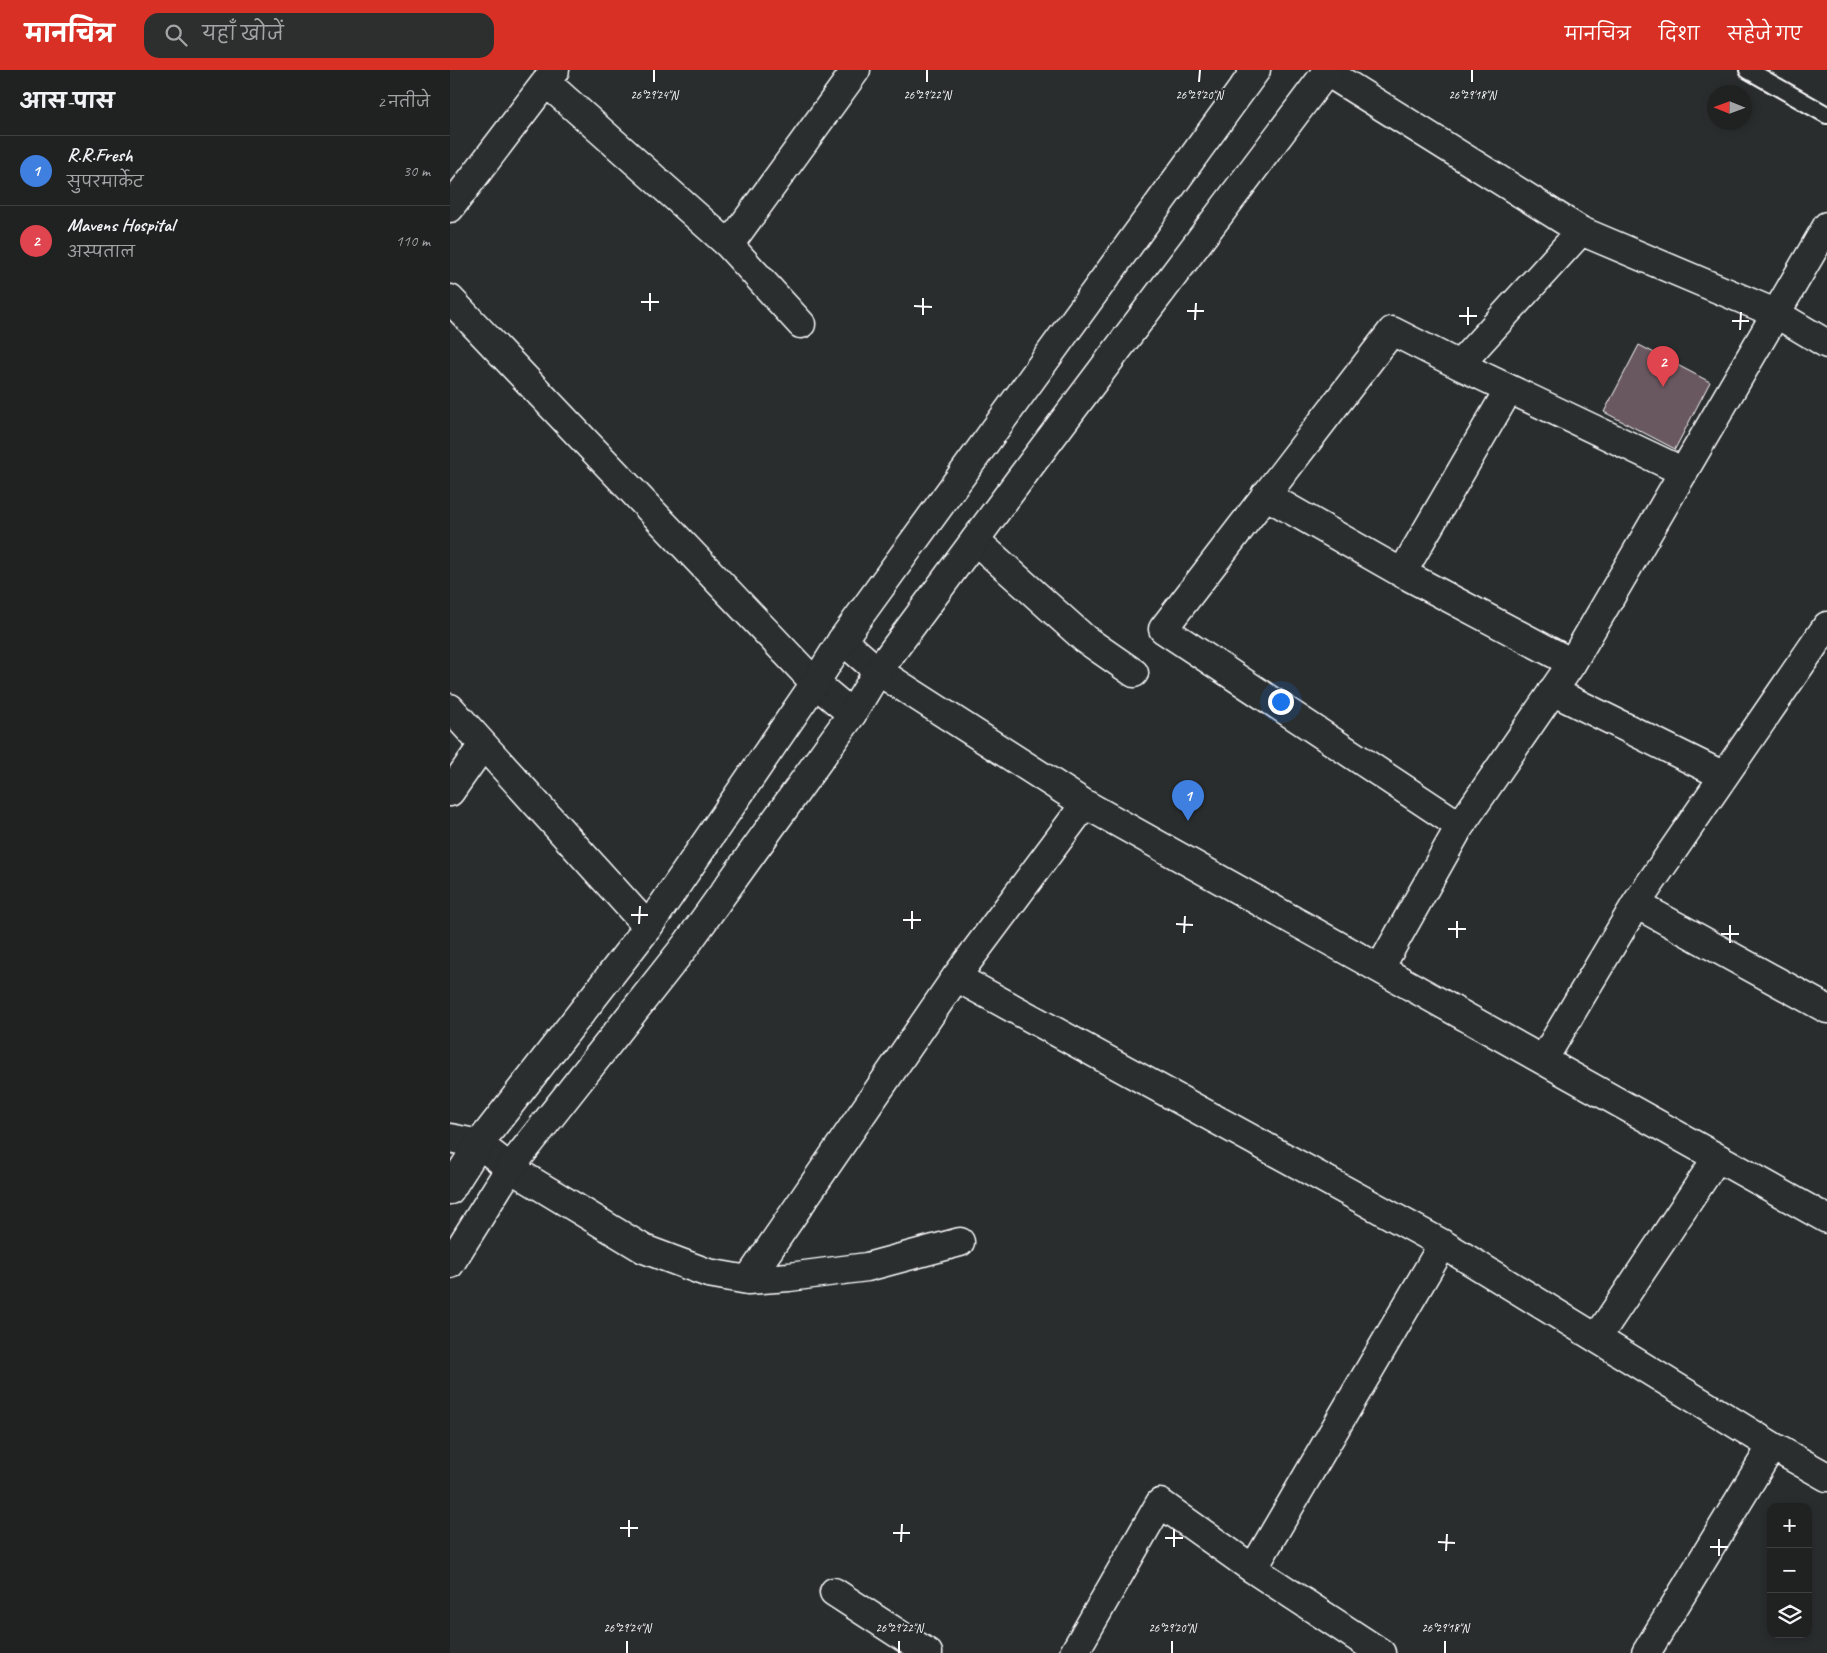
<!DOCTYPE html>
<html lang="hi">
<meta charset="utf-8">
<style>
body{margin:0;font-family:Caveat,"Playpen Sans Deva",sans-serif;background:#2d2f2f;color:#f1f3f6}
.controls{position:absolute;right:15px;bottom:15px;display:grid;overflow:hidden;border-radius:10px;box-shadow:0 2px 8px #0003}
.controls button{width:45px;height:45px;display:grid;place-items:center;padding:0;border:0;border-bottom:1px solid #3d3f40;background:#202222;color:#f1f3f6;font:25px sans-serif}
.compass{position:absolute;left:1257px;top:15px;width:45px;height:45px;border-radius:50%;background:#202222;box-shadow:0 2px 8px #0003;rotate:271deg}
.you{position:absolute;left:830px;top:631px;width:18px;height:18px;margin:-12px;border:4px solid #fff;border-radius:50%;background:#1a73e8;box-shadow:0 0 0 8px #1a73e833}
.badge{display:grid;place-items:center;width:32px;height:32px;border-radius:50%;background:#d93025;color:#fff;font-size:16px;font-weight:700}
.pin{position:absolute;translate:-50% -41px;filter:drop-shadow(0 1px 2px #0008)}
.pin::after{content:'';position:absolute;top:26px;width:18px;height:15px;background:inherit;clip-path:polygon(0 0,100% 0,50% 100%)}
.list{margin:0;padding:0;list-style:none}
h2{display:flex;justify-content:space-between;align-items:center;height:65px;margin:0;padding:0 20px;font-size:21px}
h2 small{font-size:16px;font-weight:400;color:#a2a4a5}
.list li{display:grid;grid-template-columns:32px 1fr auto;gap:15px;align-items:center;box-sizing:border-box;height:70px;padding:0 20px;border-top:1px solid #3d3f40}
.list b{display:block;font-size:19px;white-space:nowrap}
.list p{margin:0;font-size:16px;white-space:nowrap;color:#a2a4a5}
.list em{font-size:16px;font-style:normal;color:#a2a4a5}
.icon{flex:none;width:28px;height:28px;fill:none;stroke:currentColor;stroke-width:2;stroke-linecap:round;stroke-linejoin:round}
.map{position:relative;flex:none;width:1377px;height:1583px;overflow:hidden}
header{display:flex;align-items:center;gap:30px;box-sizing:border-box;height:70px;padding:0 25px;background:#d93025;color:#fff}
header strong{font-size:24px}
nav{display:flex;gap:28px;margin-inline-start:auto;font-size:18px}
.search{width:350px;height:45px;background:#2d2f2f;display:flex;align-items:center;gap:12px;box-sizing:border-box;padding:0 18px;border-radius:15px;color:#a2a4a5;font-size:19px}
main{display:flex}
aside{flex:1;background:#202222}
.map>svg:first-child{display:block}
.building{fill:#695860;stroke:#fff}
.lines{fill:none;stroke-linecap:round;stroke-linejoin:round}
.lane-casing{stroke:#fff;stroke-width:20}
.street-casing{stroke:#fff;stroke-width:31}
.secondary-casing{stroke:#fff;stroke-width:31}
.lane{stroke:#2a2d2e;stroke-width:16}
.street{stroke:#2a2d2e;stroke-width:28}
.secondary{stroke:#2a2d2e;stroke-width:28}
.ticks{fill:none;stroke:#fff;stroke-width:2}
.ticks-label{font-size:12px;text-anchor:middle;fill:#fff;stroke:#2a2d2e;stroke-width:4;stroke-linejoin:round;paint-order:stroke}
</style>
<header>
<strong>मानचित्र</strong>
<div class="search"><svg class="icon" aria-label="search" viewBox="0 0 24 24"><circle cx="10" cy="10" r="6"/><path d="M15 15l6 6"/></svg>यहाँ खोजें</div>
<nav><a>मानचित्र</a><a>दिशा</a><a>सहेजे गए</a></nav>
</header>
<main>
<aside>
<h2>आस-पास<small>2 नतीजे</small></h2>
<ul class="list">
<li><span class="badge" style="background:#3f7fe0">1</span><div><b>R.R.Fresh</b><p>सुपरमार्केट</p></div><em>30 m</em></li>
<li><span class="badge" style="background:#e0444e">2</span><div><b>Mavens Hospital</b><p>अस्पताल</p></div><em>110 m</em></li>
</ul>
</aside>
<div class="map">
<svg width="1377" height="1583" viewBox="0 0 1377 1583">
<rect width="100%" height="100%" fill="#2a2d2e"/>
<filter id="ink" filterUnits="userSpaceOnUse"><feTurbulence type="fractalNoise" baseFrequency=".02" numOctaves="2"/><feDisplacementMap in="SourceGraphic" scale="10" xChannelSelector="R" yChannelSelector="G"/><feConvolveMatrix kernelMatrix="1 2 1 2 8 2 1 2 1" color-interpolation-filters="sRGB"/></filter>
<g filter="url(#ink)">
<!-- building -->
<path class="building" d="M1189 275 1260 312 1225 379 1154 342Z"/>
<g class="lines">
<defs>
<path id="lane" d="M1298 0 1377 45"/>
<path id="street" d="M877 2 1131 161 1325 243 1377 274
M97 13 279 175 351 254
M0 138 105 0
M279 175 406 0
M0 229 365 613 402 644
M1009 295 1131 161
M815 425 952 503 1122 593
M525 470 635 569 684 603
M952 503 1059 319
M392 570 428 601 635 734 1377 1149
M1102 621 1274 706
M0 638 198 857
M0 722 33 675
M1010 756 713 559 942 261 1009 295 1234 402
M1186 834 1377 939
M930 898 1010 756 1122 593 1377 156
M506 907 993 1174 1322 1376 1377 1407
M1093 990 1186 834 1377 556
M0 1068 29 1074 60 1098 194 1179 258 1203 298 1210 339 1207 417 1197 510 1172
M298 1210 506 907 635 734
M1147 1268 1267 1088
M803 1499 993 1174
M384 1522 478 1583
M624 1583 710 1433 803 1499 931 1583
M1196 1583 1322 1376"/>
<path id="secondary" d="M0 1120 29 1074 198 857 365 613 392 570 806 0
M0 1194 60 1098 236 875 402 644 428 601 570 409 878 0"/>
</defs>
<!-- lane casing -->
<use href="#lane" class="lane-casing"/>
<!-- street casing -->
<use href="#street" class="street-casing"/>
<!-- secondary casing -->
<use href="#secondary" class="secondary-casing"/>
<!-- lane -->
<use href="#lane" class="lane"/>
<!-- street -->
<use href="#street" class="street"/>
<!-- secondary -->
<use href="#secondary" class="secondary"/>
</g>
</g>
<!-- ticks -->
<path class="ticks" d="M204 12V0M477 12V0M749 12 750 0M1022 12V0M191 232H209M464 236 482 237M200 241V223M737 241H754M473 245V228M1009 246H1027M745 250 746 233M1282 251H1299M1018 255V237M1290 260 1291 242M181 845H198M453 850H471M189 854 190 836M726 854 743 855M462 859V841M998 859H1016M734 863 735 846M1271 864H1289M1007 868V851M1280 873V855M170 1458H188M443 1463H460M179 1467V1450M715 1468H733M451 1472 452 1454M988 1472 1005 1473M724 1477V1459M1260 1477H1278M996 1481 997 1464M1269 1486V1469M177 1583V1571M449 1583V1571M722 1583V1571M995 1583V1571"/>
<g class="ticks-label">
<text x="204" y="29">26°29'24"N</text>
<text x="477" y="29">26°29'22"N</text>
<text x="749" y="29">26°29'20"N</text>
<text x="1022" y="29">26°29'18"N</text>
<text x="177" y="1562">26°29'24"N</text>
<text x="449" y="1562">26°29'22"N</text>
<text x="722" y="1562">26°29'20"N</text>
<text x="995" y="1562">26°29'18"N</text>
</g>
</svg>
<div class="controls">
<button>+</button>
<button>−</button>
<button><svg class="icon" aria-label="layers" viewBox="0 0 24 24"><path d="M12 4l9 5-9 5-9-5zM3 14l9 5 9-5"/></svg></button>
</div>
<svg class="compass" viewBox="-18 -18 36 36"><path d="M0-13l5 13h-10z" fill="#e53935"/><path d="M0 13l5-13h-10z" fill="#a2a4a5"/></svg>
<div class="you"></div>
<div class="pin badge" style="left:738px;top:751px;background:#3f7fe0">1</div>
<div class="pin badge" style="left:1213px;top:317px;background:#e0444e">2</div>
</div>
</main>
